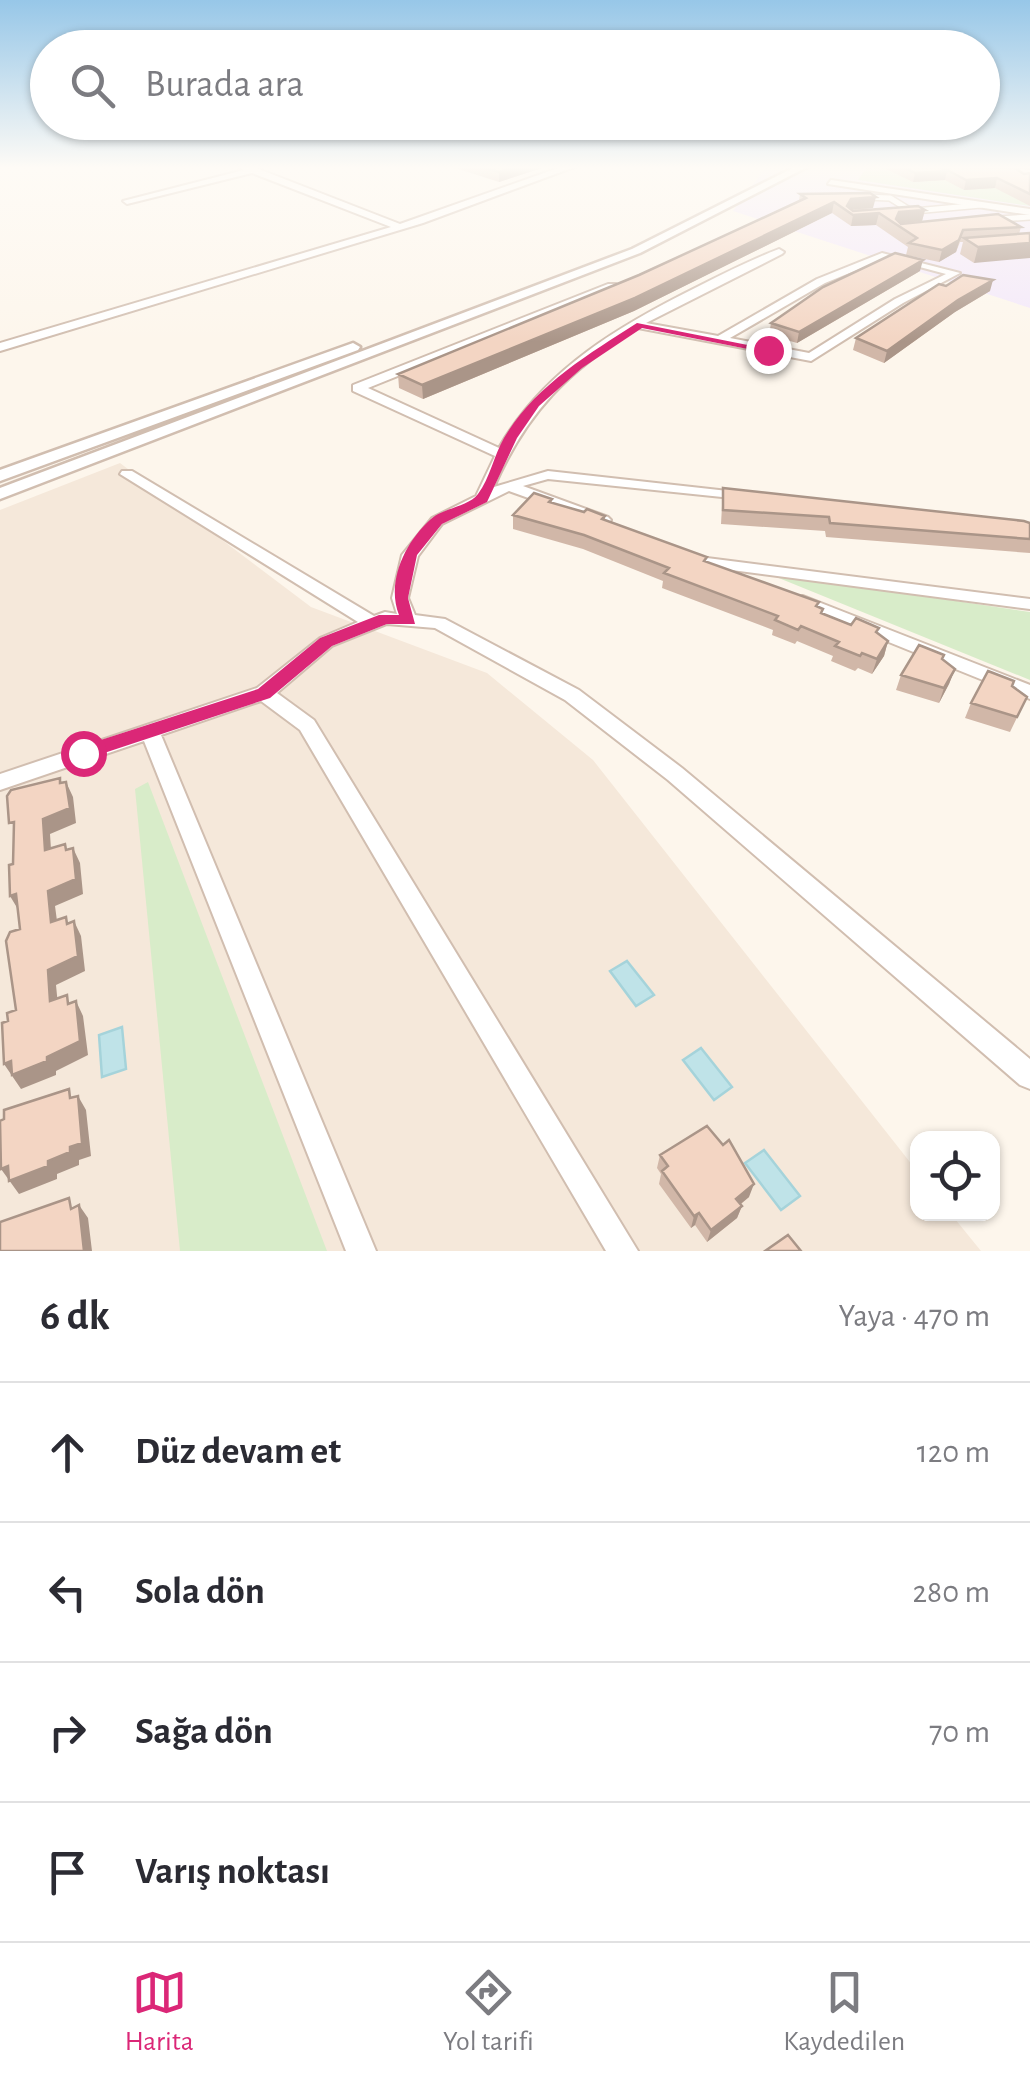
<!DOCTYPE html>
<html lang="tr">
<meta charset="utf-8">
<style>
body{margin:0;font-family:"Alegreya Sans",sans-serif;background:#f2f2f3;color:#2b2b33}
.controls{position:absolute;right:30px;bottom:30px;display:grid;overflow:hidden;border-radius:20px;box-shadow:0 2px 8px #0004}
.controls button{width:90px;height:90px;display:grid;place-items:center;padding:0;border:0;border-bottom:2px solid #e1e1e2;background:#fff;color:#2b2b33;font:50px sans-serif}
.stop{position:absolute;width:30px;height:30px;margin:-22px;border:8px solid #db2777;border-radius:50%;background:#fff}
.stop.end{background:#db2777;border-color:#fff;box-shadow:0 2px 10px #0008}
.list{margin:0;padding:0;list-style:none}
h2{display:flex;justify-content:space-between;align-items:center;height:130px;margin:0;padding:0 40px;font-size:42px}
h2 small{font-size:32px;font-weight:400;color:#7c7c81}
.list li{display:grid;grid-template-columns:65px 1fr auto;gap:30px;align-items:center;box-sizing:border-box;height:140px;padding:0 40px;border-top:2px solid #e1e1e2}
.list b{display:block;font-size:38px;white-space:nowrap}
.list em{font-size:32px;font-style:normal;color:#7c7c81}
.icon{flex:none;width:55px;height:55px;fill:none;stroke:currentColor;stroke-width:2;stroke-linecap:round;stroke-linejoin:round}
.map{position:relative;flex:none;width:1030px;height:1251px;overflow:hidden}
.search{position:absolute;background:#fff;box-shadow:0 2px 8px #0004;left:30px;right:30px;top:30px;height:110px;display:flex;align-items:center;gap:25px;box-sizing:border-box;padding:0 35px;border-radius:55px;color:#7c7c81;font-size:38px}
.sheet{height:690px;background:#fff}
nav{display:flex;justify-content:space-around;align-items:center;box-sizing:border-box;height:140px;border-top:2px solid #e1e1e2;background:#fff;font-size:28px;color:#7c7c81}
nav a{display:grid;justify-items:center;gap:5px}
nav .on{color:#db2777}
.map>svg:first-child{display:block}
.residential{fill:#f5e8da}
.education{fill:#f3e8fa}
.green{fill:#d8ecc9}
.water{fill:#bfe3e8;stroke:#a5d3da;stroke-width:2.5}
.lines{fill:none;stroke-linecap:round;stroke-linejoin:round}
.service-casing{stroke:#d1beb0;stroke-width:8}
.minor-casing{stroke:#d1beb0;stroke-width:4}
.tertiary-casing{stroke:#d1beb0;stroke-width:5}
.service{stroke:#fff;stroke-width:5}
.minor{fill:#fff;fill-rule:evenodd}
.tertiary{fill:#fff;fill-rule:evenodd}
.wall{fill:#d1b7a8}
.shaded-wall{fill:#aa9588}
.building{fill:#f3d5c3;stroke:#aa9588;stroke-width:2.5}
.route{fill:#db2777}
</style>
<div class="map">
<svg width="1030" height="1251" viewBox="0 0 1030 1251">
<rect width="100%" height="100%" fill="#fdf6ec"/>
<!-- residential -->
<path class="residential" d="M120 463 311 607 487 673 593 760 917 1171 918 1214H951L981 1251H0V510Z"/>
<!-- education -->
<path class="education" d="M767 166H1030V308L733 211Z"/>
<!-- green -->
<path class="green" d="M868 166H969L1030 206 858 180Z
M764 572 1030 612V680Z
M148 782 327 1251H180L135 789Z"/>
<!-- water -->
<path class="water" d="M627 961 654 995 636 1006 610 971Z
M122 1027 126 1069 102 1077 99 1035Z
M701 1048 732 1087 714 1100 683 1060Z
M764 1150 800 1196 781 1210 745 1163Z"/>
<g class="lines">
<defs>
<path id="service" d="M865 197 890 198 911 211
M914 211 981 205
M998 219 1030 217"/>
<path id="minor" d="M238 166 256 168 400 224 564 166H577L423 223 0 351V343L391 227 252 173 127 204 123 201 244 170Z
M831 180 1030 209V215L828 184Z
M779 249 784 252 782 254 646 323 718 336 817 279 882 253 960 273 903 303 811 361 638 328C569 369 526 413 494 487L548 471 746 493 751 494V500L548 479 523 486 608 517 611 520 608 523H598L509 491 442 524 418 556 408 598 415 615 445 619 579 690 682 768 1030 1059V1089L1020 1085 668 780 565 700 435 628 387 624 332 646 277 693 314 720 638 1251H606L300 730 261 701 161 735 376 1251H346L144 741 0 790V774L257 688 320 638 358 622 120 474 122 471H132L374 616 385 612 397 614 392 598 402 555 432 518 476 496 495 456 353 391V385L608 284H616V288L368 388 499 448C544 369 622 324 701 285 727 272 753 259 779 249ZM886 258 946 274 895 299 809 353 730 338 825 283Z
M707 558 1030 599V609L701 566 699 563 701 560Z
M803 596 1030 685V699L797 605 795 601 797 597Z"/>
<path id="tertiary" d="M797 166H809L640 253 0 499V488L632 249Z
M975 166 1030 170V176L979 169Z
M353 343 360 347 358 350 0 481V470Z"/>
</defs>
<!-- service casing -->
<use href="#service" class="service-casing"/>
<!-- minor casing -->
<use href="#minor" class="minor-casing"/>
<!-- tertiary casing -->
<use href="#tertiary" class="tertiary-casing"/>
<!-- service -->
<use href="#service" class="service"/>
<!-- minor -->
<use href="#minor" class="minor"/>
<!-- tertiary -->
<use href="#tertiary" class="tertiary"/>
</g>
<!-- wall -->
<path class="wall" d="M449 166H548L499 182Z
M887 166H990L1024 174 1030 173V206L995 188 964 190 945 180 913 182 886 169Z
M800 194 873 208 853 211 925 210 922 221 1021 227 1019 234 974 263 960 254 963 242H960L956 252 939 262 906 255 908 247 876 225 851 226 832 213 634 311 423 399 399 388 398 374 639 275 799 201Z
M920 271 797 343 769 335 771 323Z
M946 286 990 291 955 312 884 363 853 350 856 338Z
M723 488 1030 523V553L826 537 825 531 721 524Z
M552 499V503L584 512 605 516V520L823 609 822 613 851 625 879 628 877 632 888 641 884 656 872 674 858 668 855 671 831 661 833 656 797 641 795 644 772 635 773 630 662 588 663 581 583 549 513 529V515Z
M942 660 955 669 949 684 939 703 896 690 901 675Z
M1012 686 1027 697 1010 732 965 718 971 703Z
M660 1155 749 1197 741 1204 742 1206 737 1218 707 1242 695 1225 691 1228 659 1184 661 1174 657 1168Z"/>
<!-- shaded-wall -->
<path class="shaded-wall" d="M519 166H548L499 182V172Z
M947 171 945 180 913 182 915 173Z
M997 178 995 188 964 190 966 180Z
M876 197 873 208 846 210 851 199Z
M834 202 832 213 634 311 423 399 422 385Z
M925 210 922 221 895 224 899 212Z
M879 213 876 225 851 226 853 215Z
M963 230 956 252 939 262 942 250Z
M1030 243V258L974 263 978 247Z
M923 260 920 271 797 343 799 332Z
M993 280 990 291 955 312 884 363 887 351 958 300Z
M888 641 884 656 872 674 877 659Z
M955 669 949 684 939 703 944 688Z
M66 782 73 797 76 823 50 834 52 865 45 850 43 819Z
M73 848 80 863 83 894 55 906 59 936 51 922 48 891Z
M16 894 19 911 10 896Z
M74 921 81 936 85 971 56 985 59 1016 50 1001 48 970Z
M76 1001 83 1016 88 1055 56 1071V1075L21 1089 4 1064 11 1061 47 1057Z
M78 1096 86 1110 91 1156 79 1160V1165L57 1174V1179L19 1194 1 1169 8 1166 48 1161 70 1147Z
M754 1184 749 1197 732 1211 736 1199Z
M79 1205 88 1218 92 1251H84Z
M742 1206 737 1218 707 1242 711 1230Z
M699 1213 695 1225 691 1228 694 1216Z"/>
<!-- building -->
<path class="building" d="M479 166H519L499 172Z
M902 166H939L947 171 915 173Z
M940 166 1015 168 1024 174 1030 173V194L997 178 966 180Z
M870 193 876 197 851 199 847 206 853 211 918 206 925 210 899 212 896 219 901 224 998 214 1021 227 963 230 959 240 942 250 909 243 917 238 879 213 853 215 834 202 635 298 422 385 398 374 639 275 806 198 800 194Z
M1030 233V243L978 247 964 238Z
M895 253 923 260 799 332 771 323 823 287Z
M963 275 993 280 958 300 887 351 856 338 939 284 946 286Z
M723 488 1024 521 1030 523V539L830 523 829 517 723 510Z
M534 493 552 499 549 502 584 512 587 509 605 516 602 519 707 557 704 561 819 602 816 606 823 609 821 613 851 625 856 618 879 628 876 632 888 641 877 659 862 653 860 656 835 646 839 642 801 626 798 630 775 620 778 616 664 573 669 568 584 535 513 515Z
M919 645 944 655 942 659 955 669 944 688 901 675Z
M988 671 1014 681 1012 686 1027 697 1017 717 971 703Z
M60 778V783L66 782 70 808 43 819 45 850 65 844 66 850 73 848 76 879 48 891 51 922 66 917 67 924 74 921 78 956 48 970 50 1001 67 995 68 1004 76 1001 80 1041 47 1057V1061L12 1075 11 1061 4 1064 2 1023 8 1021 7 1013 16 1010 6 941 10 932 20 929 16 894 10 896 9 865 13 864 14 822 9 823 7 796 11 790Z
M69 1089 70 1098 78 1096 82 1143 70 1147V1152L48 1161V1166L9 1181 8 1166 1 1169 0 1121 4 1119V1110Z
M707 1126 723 1145 729 1140 754 1184 736 1199 742 1206 711 1230 699 1213 694 1216 662 1171 668 1166 660 1155Z
M69 1198 71 1209 79 1205 84 1251H0V1222Z
M788 1235 801 1251H765Z"/>
<!-- sky -->
<linearGradient id="sky" x2="0" y2="1"><stop stop-color="#97c7e8"/><stop offset="0.49" stop-color="#fefbf6"/><stop offset="1" stop-color="#fefbf6" stop-opacity="0"/></linearGradient>
<rect width="1030" height="342" fill="url(#sky)"/>
<!-- route -->
<path class="route" d="M637 323 773 350 768 353 642 328 582 368 539 406 517 438 487 502 442 524 417 555 408 598 415 624H387L332 646 270 698 89 758H76V748L258 689 320 638 379 615H399C386 582 405 542 431 519 443 508 468 507 478 494 490 478 494 455 504 438 535 386 587 355 637 323Z"/>
</svg>
<div class="controls">
<button><svg class="icon" aria-label="locate" viewBox="0 0 24 24"><circle cx="12" cy="12" r="6"/><path d="M12 2v4M12 18v4M2 12h4M18 12h4"/></svg></button>
</div>
<div class="stop" style="left:83px;top:753px"></div>
<div class="stop end" style="left:768px;top:350px"></div>
<div class="search"><svg class="icon" aria-label="search" viewBox="0 0 24 24"><circle cx="10" cy="10" r="6"/><path d="M15 15l6 6"/></svg>Burada ara</div>
</div>
<section class="sheet">
<h2>6 dk<small>Yaya · 470 m</small></h2>
<ul class="list">
<li><svg class="icon" aria-label="ahead" viewBox="0 0 24 24"><path d="M12 20V5M6 11l6-6 6 6"/></svg><div><b>Düz devam et</b></div><em>120 m</em></li>
<li><svg class="icon" aria-label="left" viewBox="0 0 24 24"><path d="M17 20v-9H6M10 6l-5 5 5 5"/></svg><div><b>Sola dön</b></div><em>280 m</em></li>
<li><svg class="icon" aria-label="right" viewBox="0 0 24 24"><path d="M7 20v-9h11M14 6l5 5-5 5"/></svg><div><b>Sağa dön</b></div><em>70 m</em></li>
<li><svg class="icon" aria-label="arrive" viewBox="0 0 24 24"><path d="M6 21V4h12l-3 4 3 4H6"/></svg><div><b>Varış noktası</b></div></li>
</ul>
</section>
<nav>
<a class="on"><svg class="icon" aria-label="map" viewBox="0 0 24 24"><path d="M3 6l6-2 6 2 6-2v14l-6 2-6-2-6 2zM9 4v14M15 6v14"/></svg>Harita</a>
<a><svg class="icon" aria-label="directions" viewBox="0 0 24 24"><path d="M12 3l9 9-9 9-9-9zM9 14v-3h6M13 9l2 2-2 2"/></svg>Yol tarifi</a>
<a><svg class="icon" aria-label="saved" viewBox="0 0 24 24"><path d="M7 4h10v16l-5-4-5 4z"/></svg>Kaydedilen</a>
</nav>
